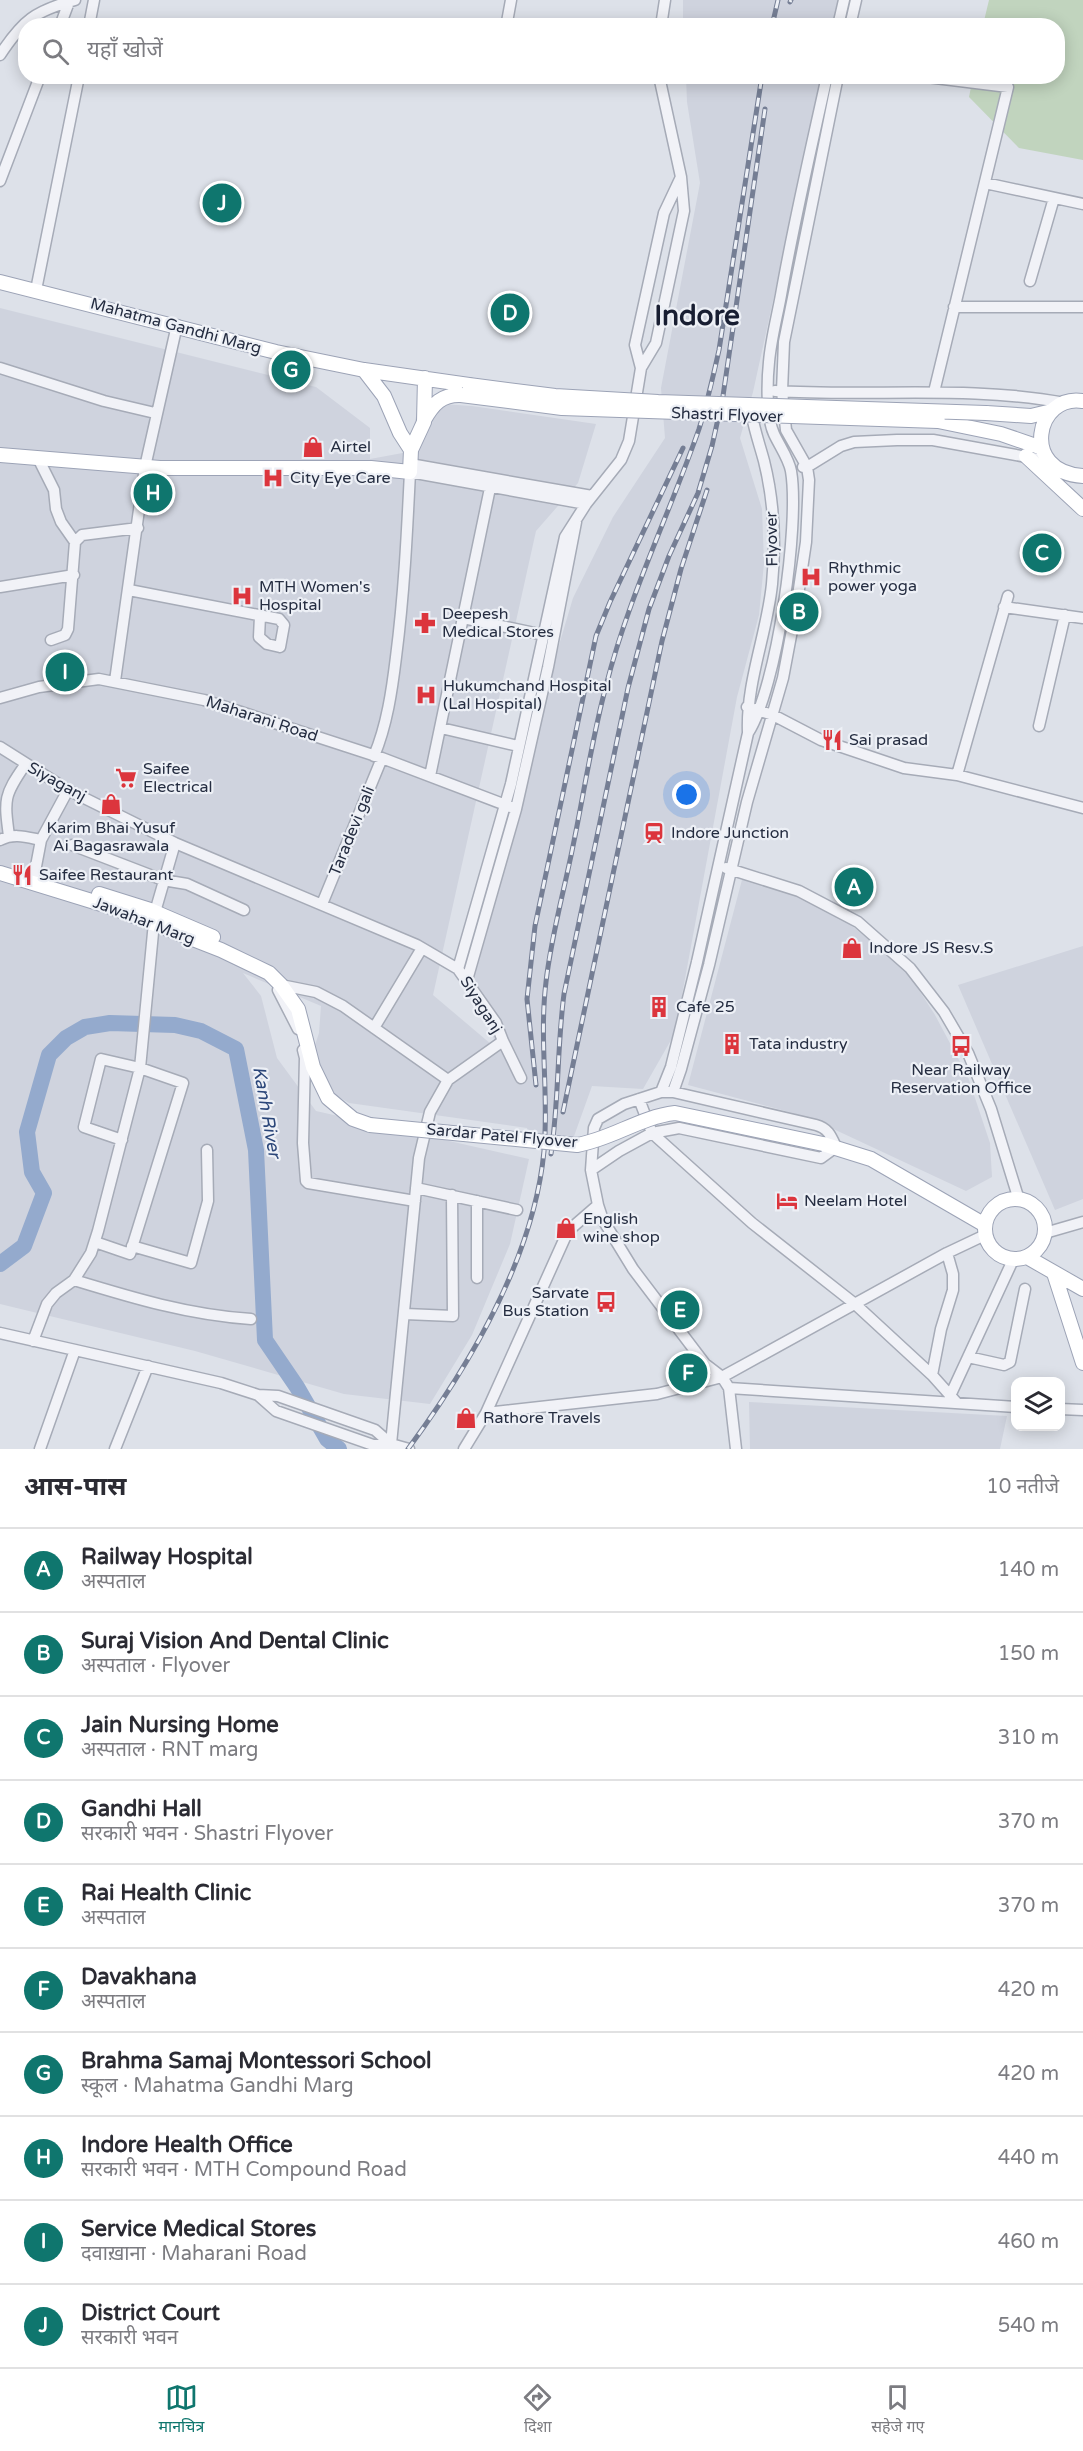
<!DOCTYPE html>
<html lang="hi">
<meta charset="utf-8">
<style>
body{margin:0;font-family:"Varela Round","Noto Sans Devanagari",sans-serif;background:#f2f2f3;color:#2b2b33}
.controls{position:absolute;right:18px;bottom:18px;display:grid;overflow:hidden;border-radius:12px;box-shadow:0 3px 15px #0003}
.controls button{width:54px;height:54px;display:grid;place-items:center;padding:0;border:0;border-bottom:2px solid #e1e1e2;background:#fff;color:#2b2b33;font:30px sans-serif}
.you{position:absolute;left:687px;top:795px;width:21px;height:21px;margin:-15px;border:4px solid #fff;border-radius:50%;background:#1a73e8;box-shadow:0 0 0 9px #1a73e833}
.badge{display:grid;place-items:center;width:39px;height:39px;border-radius:50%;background:#0f766e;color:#fff;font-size:20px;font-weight:700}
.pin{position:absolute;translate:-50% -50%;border:3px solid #fff;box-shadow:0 2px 6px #0006}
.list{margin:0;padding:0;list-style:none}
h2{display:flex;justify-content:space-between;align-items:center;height:78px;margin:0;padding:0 24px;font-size:26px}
h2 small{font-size:20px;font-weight:400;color:#7c7c81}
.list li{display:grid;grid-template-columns:39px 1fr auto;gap:18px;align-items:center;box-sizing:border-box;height:84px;padding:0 24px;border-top:2px solid #e1e1e2}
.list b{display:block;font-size:22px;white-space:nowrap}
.list p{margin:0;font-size:20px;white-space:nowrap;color:#7c7c81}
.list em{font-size:20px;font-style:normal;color:#7c7c81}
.icon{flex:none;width:33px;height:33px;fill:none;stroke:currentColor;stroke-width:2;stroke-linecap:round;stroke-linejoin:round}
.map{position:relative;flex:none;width:1083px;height:1449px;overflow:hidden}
.search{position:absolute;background:#fff;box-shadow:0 3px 15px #0003;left:18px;right:18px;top:18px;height:66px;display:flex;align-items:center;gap:15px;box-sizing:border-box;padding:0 21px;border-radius:24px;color:#7c7c81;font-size:22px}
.sheet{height:918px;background:#fff}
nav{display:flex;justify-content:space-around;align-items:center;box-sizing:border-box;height:84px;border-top:2px solid #e1e1e2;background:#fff;font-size:16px;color:#7c7c81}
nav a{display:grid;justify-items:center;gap:3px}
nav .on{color:#0f766e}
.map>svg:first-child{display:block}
.built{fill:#cfd3de}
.green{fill:#c1d4be}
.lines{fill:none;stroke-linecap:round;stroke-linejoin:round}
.river{stroke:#94aacd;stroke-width:16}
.minor-casing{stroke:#a6abb7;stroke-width:13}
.major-casing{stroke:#9ca3b6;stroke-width:16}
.minor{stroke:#f1f2f7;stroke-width:10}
.major{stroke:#fff;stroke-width:14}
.rail-casing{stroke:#757e94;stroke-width:5}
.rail{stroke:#edf0f6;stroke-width:3;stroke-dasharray:9;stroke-linecap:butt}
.major-bridge-casing{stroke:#9ca3b6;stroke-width:16;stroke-linecap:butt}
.major-bridge{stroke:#fff;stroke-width:14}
.labels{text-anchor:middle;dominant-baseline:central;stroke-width:4.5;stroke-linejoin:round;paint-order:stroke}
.street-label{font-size:16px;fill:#252d41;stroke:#edf0f6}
.poi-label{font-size:16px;fill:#252d41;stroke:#edf0f6;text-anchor:start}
.water-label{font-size:18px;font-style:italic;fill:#2b4679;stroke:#edf0f6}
.town-label{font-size:28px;font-weight:bold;fill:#181e32;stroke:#edf0f6}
</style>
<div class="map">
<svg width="1083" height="1449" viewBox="0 0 1083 1449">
<rect width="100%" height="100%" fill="#dde1e9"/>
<!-- built -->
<path class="built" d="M683 0H838L833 25H683Z
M686 77H822L753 392 740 438 762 509 764 563 759 615 737 697 675 1033 643 1089 592 1086 573 1139 528 1132 527 1128 349 1103 314 1083V1048L319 1033 321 1006 243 973 261 996 277 1058 316 1111 529 1159 510 1244 472 1335 430 1404 344 1394 195 1351 0 1304V308L316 387 370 428V459L408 452 417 412 427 403 472 406 596 424 578 483 536 531 433 995 498 1050 486 1018 464 990 472 938 573 598 613 517 665 438 661 388 700 183 687 102Z
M743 876 796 895 847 922 906 970 935 1015 968 1077 990 1143 992 1177 966 1191 827 1126 793 1113 688 1085Z
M1083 946V1199L1055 1210 958 985Z
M749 1402 1007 1416 1000 1449H750Z"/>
<!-- green -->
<path class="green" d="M989 0H1083V160L1019 148 969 97 973 77 1058 76V26L983 25Z"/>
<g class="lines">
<!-- river -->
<path class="river" d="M0 1264 24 1246 44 1193 32 1172 27 1132 49 1055 66 1038 85 1027 110 1023 175 1025 201 1031 236 1049 256 1150 265 1340 297 1387 327 1439 339 1449"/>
<defs>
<path id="minor" d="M507 22 511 0
M60 26 69 2
M89 26 94 0
M661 26 665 0
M838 26 844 0
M850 26 856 0
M0 55C23 20 35 11 75 0
M919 76 1008 87 934 392
M0 181 40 76
M985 183 1083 204
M1030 281 1054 198
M36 290 79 76
M954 307H1083
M0 368 104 401 155 413
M641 368 656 343 684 211 681 177 659 76
M775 391C870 397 971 385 1065 403
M38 458 54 490 56 509 61 522 75 542
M410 464 592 496
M803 467H807L841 446 854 442 897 440H933L1049 461
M0 587 74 575
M129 590 279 619 284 625 280 647 267 644 259 637 260 616
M1004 607 1083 618
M463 618 544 635
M51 640 65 635 68 629 75 542 82 535 138 528
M115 681 145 467 177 325
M0 698 39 687 99 679 204 700 382 758 516 809
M747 707 773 715 821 740 904 768 957 775 1083 808
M1039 726 1065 615
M441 728 518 746
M748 732C746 682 767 634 772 584 776 543 774 501 764 461 760 446 755 432 752 416
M0 747 68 790 175 843 417 945 458 969 496 1023 503 1041 448 1080 430 1112 419 1158 391 1444
M374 756C387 725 392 690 396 657 404 595 407 534 410 472L586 504
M957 775 1008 596
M430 776 490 488
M9 836C4 799 4 795 25 765
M0 840C14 833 26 837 41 840
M72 845 163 880 187 884 244 910
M726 868 799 891 858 922 910 968 944 1012 968 1053 991 1109 1019 1200
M33 882 41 840 68 790
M322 904 382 758
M458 969 511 784 565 537 586 504 621 460 629 441 641 368 635 345 664 213 681 177
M467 980 516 809 548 667 576 522
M281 985 316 992 343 1006 448 1080
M278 990 298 1029
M374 1028 422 948
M503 1041 521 1078
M303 1050 305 1058 303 1143 306 1181 308 1183 415 1201
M661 1092 671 1067 697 962 748 733C777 688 800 524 791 471 789 459 779 445 774 434 766 417 767 381 769 362 771 339 777 317 781 295 794 221 811 149 827 76
M673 1092 681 1069 709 965 747 802 783 678 796 609 806 542 809 480 807 467 786 430 782 391 784 342 838 76
M639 1099 652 1133 752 1223 855 1304 932 1375 957 1403
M591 1170 619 1151 652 1133 679 1128 821 1158 836 1147C831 1136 828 1128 816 1125L673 1092H661L624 1104 598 1119 594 1128 591 1170 598 1205 603 1220 633 1269 705 1364 722 1377 729 1388 736 1449
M416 1188 517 1210
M477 1201V1278
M1045 1233 1083 1222
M95 1242 130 1254 183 1083 140 1068 101 1059 84 1127 122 1140
M132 1246 191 1263 208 1201 207 1150
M74 1280C133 1298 189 1315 251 1319
M405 1314 453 1316 452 1195
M0 1333 221 1383 258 1395 278 1396 375 1430 391 1444 409 1449
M33 1341 47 1304 56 1293 74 1280 91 1253 98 1231 140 1068 155 912 175 843
M968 1357 1004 1365 1010 1362 1025 1289
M932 1375 941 1329 953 1290V1274L947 1253
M729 1388 1016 1407
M258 1395 276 1411 373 1445 391 1444
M950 1396 1013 1260
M1060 1409 1083 1410
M486 1413 657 1394 722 1377 947 1253 985 1235
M40 1449 75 1350
M115 1449 148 1366
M464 1449 486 1413 568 1231 598 1205"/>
<path id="major" d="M0 282 276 352 364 370 469 385
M364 370 384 396 400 433 411 450
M1083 401C1036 393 1019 472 1083 476
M986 413 1031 416 1052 411
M424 420C433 404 442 394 461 395
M938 421 1001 434 1042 448
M0 455 160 468H371L410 472 411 450 424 422 425 378
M1026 456 1083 509
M0 873 111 907 221 950 269 973 281 985 298 1009 313 1067 328 1098 353 1119 370 1125
M99 894 150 910 213 937
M823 1144 871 1159 985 1225
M985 1229a30 30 0 1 1 60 0a30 30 0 1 1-60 0Z
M1027 1257 1083 1289
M1054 1273 1083 1363"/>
</defs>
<!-- minor casing -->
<use href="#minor" class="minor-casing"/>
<!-- major casing -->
<use href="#major" class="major-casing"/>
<!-- minor -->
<use href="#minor" class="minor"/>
<!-- major -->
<use href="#major" class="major"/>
<defs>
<path id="rail" d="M790 2 791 0
M772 26 778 0
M536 1085 527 999 535 926 596 636 610 602 683 448
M563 1112 662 641 681 569 707 490
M551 1154C559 1100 557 1047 564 994L628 688 649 609 669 556 698 493 712 446 723 396 765 109
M408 1449C470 1365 534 1257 544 1151 549 1095 539 1039 546 982 551 937 564 891 573 846 584 793 592 738 606 686 628 598 669 515 699 429 707 404 713 377 719 350L762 76"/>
</defs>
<!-- rail casing -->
<use href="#rail" class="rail-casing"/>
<!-- rail -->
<use href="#rail" class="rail"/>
<defs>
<path id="major-bridge" d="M469 385 555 396 658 402 986 413
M461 395 562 408 938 421
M370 1125 577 1145C612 1139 640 1117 675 1113L823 1144"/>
</defs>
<!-- major-bridge casing -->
<use href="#major-bridge" class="major-bridge-casing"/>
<!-- major-bridge -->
<use href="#major-bridge" class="major-bridge"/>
</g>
<!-- icons -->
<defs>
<symbol id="shop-bare" viewBox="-9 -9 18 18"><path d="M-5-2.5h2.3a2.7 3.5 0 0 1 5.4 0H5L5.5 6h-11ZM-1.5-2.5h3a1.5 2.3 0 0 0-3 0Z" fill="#dc353d" stroke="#edf0f6" stroke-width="2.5" paint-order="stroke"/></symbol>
<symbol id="hospital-bare" viewBox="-9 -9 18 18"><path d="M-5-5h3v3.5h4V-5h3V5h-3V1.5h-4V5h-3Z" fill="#dc353d" stroke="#edf0f6" stroke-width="2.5" paint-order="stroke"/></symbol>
<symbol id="pharmacy-bare" viewBox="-9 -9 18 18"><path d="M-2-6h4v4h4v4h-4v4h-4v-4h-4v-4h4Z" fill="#dc353d" stroke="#edf0f6" stroke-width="2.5" paint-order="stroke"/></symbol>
<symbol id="restaurant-bare" viewBox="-9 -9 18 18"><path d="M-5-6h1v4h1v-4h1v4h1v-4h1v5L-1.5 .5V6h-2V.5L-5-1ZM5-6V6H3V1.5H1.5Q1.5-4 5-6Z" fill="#dc353d" stroke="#edf0f6" stroke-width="2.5" paint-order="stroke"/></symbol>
<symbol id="supermarket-bare" viewBox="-9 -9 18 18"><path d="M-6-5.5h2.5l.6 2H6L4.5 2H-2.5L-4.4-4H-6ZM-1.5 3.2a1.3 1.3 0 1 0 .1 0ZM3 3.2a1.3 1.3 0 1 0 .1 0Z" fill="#dc353d" stroke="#edf0f6" stroke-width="2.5" paint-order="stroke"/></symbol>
<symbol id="station-bare" viewBox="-9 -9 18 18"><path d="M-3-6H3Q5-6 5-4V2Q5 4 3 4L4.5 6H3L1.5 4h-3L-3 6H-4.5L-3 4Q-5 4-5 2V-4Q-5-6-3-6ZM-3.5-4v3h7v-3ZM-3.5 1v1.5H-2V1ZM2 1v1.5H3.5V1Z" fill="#dc353d" stroke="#edf0f6" stroke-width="2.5" paint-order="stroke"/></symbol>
<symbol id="building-bare" viewBox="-9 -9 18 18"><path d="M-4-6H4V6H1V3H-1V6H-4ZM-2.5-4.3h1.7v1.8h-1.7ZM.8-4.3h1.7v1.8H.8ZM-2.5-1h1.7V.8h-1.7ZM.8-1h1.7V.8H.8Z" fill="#dc353d" stroke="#edf0f6" stroke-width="2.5" paint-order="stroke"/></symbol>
<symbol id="bus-bare" viewBox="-9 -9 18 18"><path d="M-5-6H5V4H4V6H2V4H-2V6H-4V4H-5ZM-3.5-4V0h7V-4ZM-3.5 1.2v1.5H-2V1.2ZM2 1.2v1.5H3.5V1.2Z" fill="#dc353d" stroke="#edf0f6" stroke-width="2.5" paint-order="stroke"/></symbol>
<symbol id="hotel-bare" viewBox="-9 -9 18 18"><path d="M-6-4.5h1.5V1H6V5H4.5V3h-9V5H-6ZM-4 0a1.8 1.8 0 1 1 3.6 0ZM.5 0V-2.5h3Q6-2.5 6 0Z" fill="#dc353d" stroke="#edf0f6" stroke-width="2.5" paint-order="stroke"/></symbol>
</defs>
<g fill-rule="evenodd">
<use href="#shop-bare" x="298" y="432" width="30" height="30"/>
<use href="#hospital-bare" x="258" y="463" width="30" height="30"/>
<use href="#hospital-bare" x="796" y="562" width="30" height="30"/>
<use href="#hospital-bare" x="227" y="581" width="30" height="30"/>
<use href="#pharmacy-bare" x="410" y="608" width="30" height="30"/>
<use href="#hospital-bare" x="411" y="680" width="30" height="30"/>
<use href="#restaurant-bare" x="817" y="725" width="30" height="30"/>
<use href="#supermarket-bare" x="111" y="763" width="30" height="30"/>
<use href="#shop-bare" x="96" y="789" width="30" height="30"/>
<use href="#station-bare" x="639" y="818" width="30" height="30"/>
<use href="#restaurant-bare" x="7" y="860" width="30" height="30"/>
<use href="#shop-bare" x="837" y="933" width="30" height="30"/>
<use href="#building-bare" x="644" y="992" width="30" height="30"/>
<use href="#building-bare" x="717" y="1029" width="30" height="30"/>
<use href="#bus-bare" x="946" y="1031" width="30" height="30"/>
<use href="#hotel-bare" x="772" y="1186" width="30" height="30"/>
<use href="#shop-bare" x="551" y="1213" width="30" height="30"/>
<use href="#bus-bare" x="591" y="1287" width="30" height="30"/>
<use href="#shop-bare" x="451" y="1403" width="30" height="30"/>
</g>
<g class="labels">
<!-- street labels -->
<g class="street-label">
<text transform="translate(176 326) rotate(15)">Mahatma Gandhi Marg</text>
<text transform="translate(727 415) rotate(2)">Shastri Flyover</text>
<text transform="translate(772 539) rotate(-91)">Flyover</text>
<text transform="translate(262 719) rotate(18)">Maharani Road</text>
<text transform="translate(57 782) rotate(29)">Siyaganj</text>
<text transform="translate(352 831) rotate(-68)">Taradevi gali</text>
<text transform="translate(144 921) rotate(21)">Jawahar Marg</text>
<text transform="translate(481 1005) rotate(58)">Siyaganj</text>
<text transform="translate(502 1136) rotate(5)">Sardar Patel Flyover</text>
</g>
<!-- poi labels -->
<g class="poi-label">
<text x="330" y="447">Airtel</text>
<text x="290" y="478">City Eye Care</text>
<text x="828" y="568">Rhythmic<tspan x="828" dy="18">power yoga</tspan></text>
<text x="259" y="587">MTH Women's<tspan x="259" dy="18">Hospital</tspan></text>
<text x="442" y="614">Deepesh<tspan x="442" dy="18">Medical Stores</tspan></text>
<text x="443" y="686">Hukumchand Hospital<tspan x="443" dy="18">(Lal Hospital)</tspan></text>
<text x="849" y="740">Sai prasad</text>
<text x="143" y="769">Saifee<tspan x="143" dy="18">Electrical</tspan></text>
<text x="111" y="828" text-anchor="middle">Karim Bhai Yusuf<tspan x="111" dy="18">Ai Bagasrawala</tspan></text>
<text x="671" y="833">Indore Junction</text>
<text x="39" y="875">Saifee Restaurant</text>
<text x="869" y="948">Indore JS Resv.S</text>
<text x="676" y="1007">Cafe 25</text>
<text x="749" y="1044">Tata industry</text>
<text x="961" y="1070" text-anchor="middle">Near Railway<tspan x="961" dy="18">Reservation Office</tspan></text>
<text x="804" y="1201">Neelam Hotel</text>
<text x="583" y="1219">English<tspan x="583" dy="18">wine shop</tspan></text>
<text x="589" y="1293" text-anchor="end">Sarvate<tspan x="589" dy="18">Bus Station</tspan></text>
<text x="483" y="1418">Rathore Travels</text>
</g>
<!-- water labels -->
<g class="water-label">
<text transform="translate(267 1112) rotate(80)">Kanh River</text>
</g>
<!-- town labels -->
<g class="town-label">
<text x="697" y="316">Indore</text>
</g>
</g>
</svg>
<div class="controls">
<button><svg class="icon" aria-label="layers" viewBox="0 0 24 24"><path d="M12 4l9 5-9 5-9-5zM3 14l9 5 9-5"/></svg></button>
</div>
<div class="you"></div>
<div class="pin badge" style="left:854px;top:887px">A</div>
<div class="pin badge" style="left:799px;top:612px">B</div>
<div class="pin badge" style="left:1042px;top:553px">C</div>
<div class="pin badge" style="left:510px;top:313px">D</div>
<div class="pin badge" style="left:680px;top:1310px">E</div>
<div class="pin badge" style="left:688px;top:1373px">F</div>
<div class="pin badge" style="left:291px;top:370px">G</div>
<div class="pin badge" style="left:153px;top:493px">H</div>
<div class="pin badge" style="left:65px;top:672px">I</div>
<div class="pin badge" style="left:222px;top:203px">J</div>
<div class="search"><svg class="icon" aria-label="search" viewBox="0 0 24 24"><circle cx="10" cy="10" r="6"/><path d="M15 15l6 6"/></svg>यहाँ खोजें</div>
</div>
<section class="sheet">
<h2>आस-पास<small>10 नतीजे</small></h2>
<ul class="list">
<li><span class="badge">A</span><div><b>Railway Hospital</b><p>अस्पताल</p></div><em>140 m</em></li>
<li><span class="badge">B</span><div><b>Suraj Vision And Dental Clinic</b><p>अस्पताल · Flyover</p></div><em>150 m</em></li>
<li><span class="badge">C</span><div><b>Jain Nursing Home</b><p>अस्पताल · RNT marg</p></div><em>310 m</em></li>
<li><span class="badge">D</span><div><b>Gandhi Hall</b><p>सरकारी भवन · Shastri Flyover</p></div><em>370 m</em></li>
<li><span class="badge">E</span><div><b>Rai Health Clinic</b><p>अस्पताल</p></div><em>370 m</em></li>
<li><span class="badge">F</span><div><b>Davakhana</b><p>अस्पताल</p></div><em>420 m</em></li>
<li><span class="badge">G</span><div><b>Brahma Samaj Montessori School</b><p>स्कूल · Mahatma Gandhi Marg</p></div><em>420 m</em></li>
<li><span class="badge">H</span><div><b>Indore Health Office</b><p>सरकारी भवन · MTH Compound Road</p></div><em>440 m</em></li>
<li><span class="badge">I</span><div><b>Service Medical Stores</b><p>दवाख़ाना · Maharani Road</p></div><em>460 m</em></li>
<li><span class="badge">J</span><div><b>District Court</b><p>सरकारी भवन</p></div><em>540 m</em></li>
</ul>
</section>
<nav>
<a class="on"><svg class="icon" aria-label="map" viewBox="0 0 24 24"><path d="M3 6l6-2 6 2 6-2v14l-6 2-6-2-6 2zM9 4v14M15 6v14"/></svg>मानचित्र</a>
<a><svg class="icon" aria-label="directions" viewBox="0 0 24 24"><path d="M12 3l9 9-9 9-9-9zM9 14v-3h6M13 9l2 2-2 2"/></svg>दिशा</a>
<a><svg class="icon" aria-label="saved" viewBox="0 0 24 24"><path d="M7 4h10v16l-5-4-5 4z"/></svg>सहेजे गए</a>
</nav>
